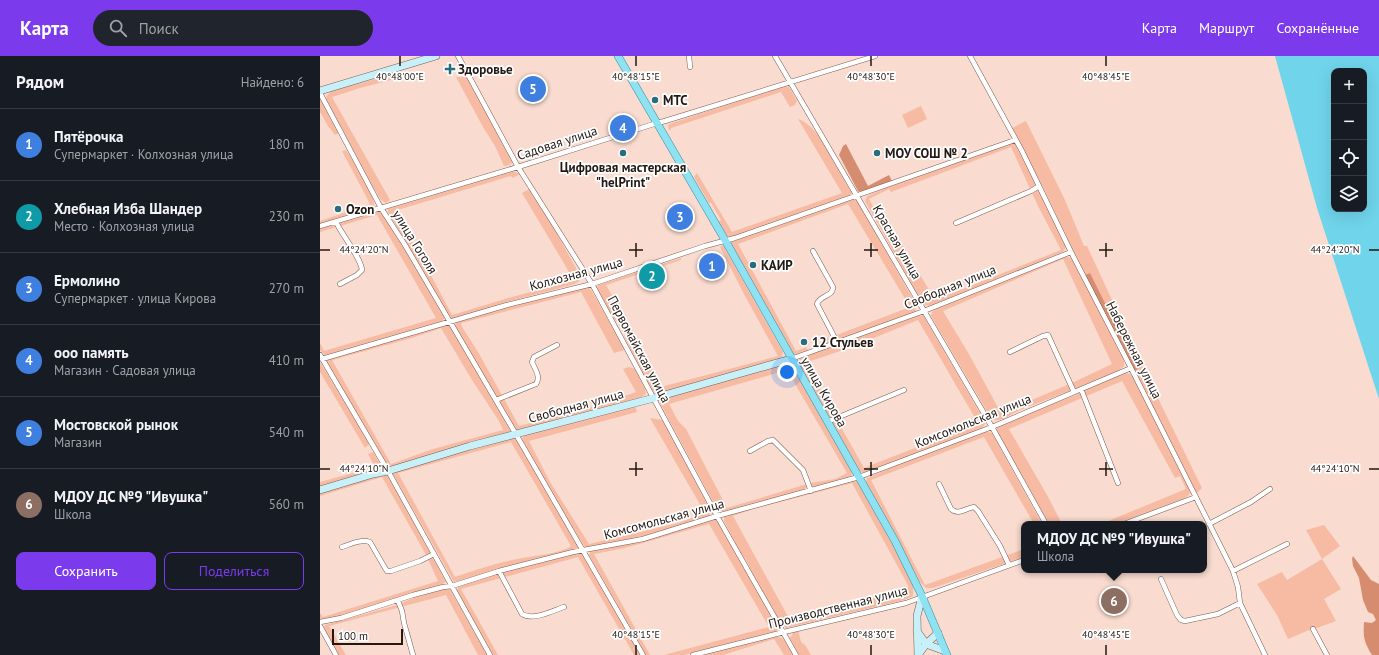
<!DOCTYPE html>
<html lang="ru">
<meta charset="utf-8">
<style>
body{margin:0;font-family:"PT Sans",sans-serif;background:#20242c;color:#f1f3f6}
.controls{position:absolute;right:12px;top:12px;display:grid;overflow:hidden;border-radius:8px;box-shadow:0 4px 16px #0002}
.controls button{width:36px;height:36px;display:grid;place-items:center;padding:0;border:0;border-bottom:1px solid #363941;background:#171b24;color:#f1f3f6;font:20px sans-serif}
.scale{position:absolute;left:12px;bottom:10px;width:71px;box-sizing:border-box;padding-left:4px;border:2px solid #221814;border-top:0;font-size:11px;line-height:14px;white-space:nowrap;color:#221814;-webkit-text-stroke:3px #fff;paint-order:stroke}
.you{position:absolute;left:467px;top:316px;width:14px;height:14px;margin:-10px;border:3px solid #fff;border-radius:50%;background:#1a73e8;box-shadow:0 0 0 6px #1a73e833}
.badge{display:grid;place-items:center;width:26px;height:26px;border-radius:50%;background:#7c3aed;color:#fff;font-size:13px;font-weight:700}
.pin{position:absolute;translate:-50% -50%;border:2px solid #fff;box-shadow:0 1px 4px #0006}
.popup{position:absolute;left:701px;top:465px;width:186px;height:52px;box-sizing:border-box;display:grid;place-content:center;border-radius:8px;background:#171b24;filter:drop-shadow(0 1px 3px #0005);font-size:13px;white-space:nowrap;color:#9ea1a6}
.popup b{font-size:15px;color:#f1f3f6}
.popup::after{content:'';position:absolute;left:50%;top:100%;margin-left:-8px;border:8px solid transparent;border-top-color:#171b24}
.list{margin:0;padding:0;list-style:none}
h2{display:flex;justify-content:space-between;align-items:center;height:52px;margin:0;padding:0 16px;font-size:17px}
h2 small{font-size:13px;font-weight:400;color:#9ea1a6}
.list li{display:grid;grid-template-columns:26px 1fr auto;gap:12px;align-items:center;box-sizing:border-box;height:72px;padding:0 16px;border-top:1px solid #363941}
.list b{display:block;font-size:15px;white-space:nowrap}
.list p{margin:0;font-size:13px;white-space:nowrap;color:#9ea1a6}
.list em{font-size:13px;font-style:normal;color:#9ea1a6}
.actions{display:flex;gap:8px;padding:12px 16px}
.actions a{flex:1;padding:9px 0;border:1px solid #7c3aed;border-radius:8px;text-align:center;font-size:14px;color:#7c3aed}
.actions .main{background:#7c3aed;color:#fff}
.icon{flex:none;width:22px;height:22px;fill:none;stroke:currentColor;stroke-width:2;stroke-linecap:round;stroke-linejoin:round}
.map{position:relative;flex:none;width:1059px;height:599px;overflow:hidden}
header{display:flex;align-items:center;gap:24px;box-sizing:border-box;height:56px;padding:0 20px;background:#7c3aed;color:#fff}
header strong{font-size:19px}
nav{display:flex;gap:22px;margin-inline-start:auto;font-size:14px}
.search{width:280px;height:36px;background:#20242c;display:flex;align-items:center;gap:10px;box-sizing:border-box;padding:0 14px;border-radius:22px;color:#9ea1a6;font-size:15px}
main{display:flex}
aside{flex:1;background:#171b24}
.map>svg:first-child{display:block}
.green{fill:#f7bba3;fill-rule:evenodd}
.forest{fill:#d68d6f}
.water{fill:#70d4eb;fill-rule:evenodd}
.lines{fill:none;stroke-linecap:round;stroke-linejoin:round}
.street-casing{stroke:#775d53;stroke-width:5.5}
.secondary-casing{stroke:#775d53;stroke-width:8}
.primary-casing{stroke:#398e9f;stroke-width:8}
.street{stroke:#fff;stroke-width:4.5}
.secondary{stroke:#c7f0f9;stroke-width:7}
.primary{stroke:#8fe2f2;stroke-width:7}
.ticks{fill:none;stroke:#221814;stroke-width:1.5}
.poi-dot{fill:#276d7c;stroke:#fff;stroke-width:1.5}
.labels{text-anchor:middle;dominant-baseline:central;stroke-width:3.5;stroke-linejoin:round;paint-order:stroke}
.poi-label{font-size:13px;font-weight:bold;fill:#221814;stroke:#fff;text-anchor:start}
.street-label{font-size:13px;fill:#221814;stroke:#fff}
.ticks-label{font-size:10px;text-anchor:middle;fill:#221814;stroke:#fff;stroke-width:3.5;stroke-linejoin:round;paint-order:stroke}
</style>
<header>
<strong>Карта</strong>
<div class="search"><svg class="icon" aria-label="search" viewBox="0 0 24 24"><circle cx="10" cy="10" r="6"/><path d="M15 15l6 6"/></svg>Поиск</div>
<nav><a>Карта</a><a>Маршрут</a><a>Сохранённые</a></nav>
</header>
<main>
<aside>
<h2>Рядом<small>Найдено: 6</small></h2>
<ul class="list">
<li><span class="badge" style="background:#3f7fe0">1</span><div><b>Пятёрочка</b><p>Супермаркет · Колхозная улица</p></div><em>180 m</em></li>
<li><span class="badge" style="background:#0f9aa8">2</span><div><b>Хлебная Изба Шандер</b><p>Место · Колхозная улица</p></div><em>230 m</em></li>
<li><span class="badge" style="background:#3f7fe0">3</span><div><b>Ермолино</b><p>Супермаркет · улица Кирова</p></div><em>270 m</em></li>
<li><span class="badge" style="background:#3f7fe0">4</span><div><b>ооо память</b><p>Магазин · Садовая улица</p></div><em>410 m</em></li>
<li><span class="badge" style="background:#3f7fe0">5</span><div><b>Мостовской рынок</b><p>Магазин</p></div><em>540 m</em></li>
<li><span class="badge" style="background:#8d6e63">6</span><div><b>МДОУ ДС №9 &quot;Ивушка&quot;</b><p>Школа</p></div><em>560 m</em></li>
</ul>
<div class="actions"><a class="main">Сохранить</a><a>Поделиться</a></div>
</aside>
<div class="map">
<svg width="1059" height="599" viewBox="0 0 1059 599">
<rect width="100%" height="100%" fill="#f9dbcf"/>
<!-- green -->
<path class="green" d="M85 15 86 20 40 32 12 41 70 144 66 147 61 144 52 129 6 43 7 39 12 35Z
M136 21H147L182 85 193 106 189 109 184 110 175 90 163 71Z
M464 30 469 31 477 45 475 49 470 51 461 36 351 72V74H349L348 69 352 67Z
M0 42 19 77 15 79 8 70 0 56Z
M601 50 607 63 588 72 582 59Z
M478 63C502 70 517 118 533 138L524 143 413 182 408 181 398 166 401 164 391 147H389L374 121 377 117 412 176 522 137Z
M706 65 745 144 764 190H767L829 324 882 432 876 438 814 315 817 313 776 229 770 217 765 219 725 135 692 72Z
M691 87H695L697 91 746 191 743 196 733 200 610 250 605 249 601 245 545 145 547 140 578 127ZM691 91 718 150 741 194 615 244 566 161 560 163 549 143 569 133 571 136Z
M26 94C33 105 57 141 54 152L0 168V165L50 148 22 95Z
M193 115 200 118 193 122 191 120 74 155 105 208 132 259 185 243 253 224 245 209 202 137 210 133 236 176 261 221 259 225 255 228 183 247 134 263 130 262 68 156V153Z
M536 142 594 245 596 256 503 289 501 285 590 251 528 148 418 188 476 295 486 291 488 294 473 299 409 187Z
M58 156 62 157 85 192 125 262 122 265 5 299 0 294V287L4 295 116 262 57 159 0 176V173Z
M403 189 463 296 462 300 459 304 339 337 334 336 331 333 304 280 306 277 312 274 341 331 458 300 425 240 400 191Z
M743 201H748L753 203 804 305V310L798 315C766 329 733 341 700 354 691 358 682 366 672 364L611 260 612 256 616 253ZM743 203 792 308 754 326 681 357 650 300 623 255Z
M361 202V204L286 229 305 263 298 266 294 263 277 232 278 229Z
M267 230 271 234 305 294 294 297 261 236 141 267 142 271 158 296 199 370 280 349 316 336 303 313 309 311 315 313 325 333 326 338 318 343 198 376 195 374 135 270 136 266 228 240Z
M600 259 604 260 606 264 664 364 665 368 662 372 652 376 544 417 538 414 478 306 480 303 487 299ZM598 264 658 367 544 412 485 307 529 292Z
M129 268 190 374 189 377 73 411 69 409 66 406 6 305 10 302ZM121 272 152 324 179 365 183 374 113 393 71 408 12 304 92 282Z
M0 306 37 367 49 388 45 392 0 316Z
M463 308 474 312 532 415 531 420 525 422 494 431 492 430 491 427 515 423 527 417 467 314 349 348 358 365 366 373 407 452 487 428V429L485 434 408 455H398L340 347 341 344 344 342Z
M804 317 810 318 815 324 869 430 870 437 868 440 863 443 796 468H781L866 433 860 420 855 422 802 325 689 373 727 439 742 468H729L677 376V372L680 369 688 365 756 339 770 331Z
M315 350 317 356 306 359 209 385 230 426 269 488 358 467 385 457 330 362 343 364 391 455 389 460C349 474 308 484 266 493L242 454 202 383 203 381 207 378Z
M663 376H669L672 377 722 468H714L664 381 551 424 605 529 704 493V501L613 532H606L600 526 546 427 547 422 599 400Z
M195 381 259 491 257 494 134 526 72 416 106 405ZM191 386 251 490C241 498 203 501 188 505 170 509 153 515 135 521L78 417Z
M53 396 61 410V413L0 431V426L55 411 48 398Z
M65 417 67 418 126 526 122 528 35 556 2 564H0V557L3 561 118 525 105 497 62 421 0 440V436Z
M535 424H537L583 507 593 529V540L584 544 466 572C457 566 433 517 426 504L421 498 404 465V461L407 459ZM532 427 589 531 562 540 471 566 413 460 433 453Z
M392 463H396L401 471 457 570 458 574 455 576 364 599H344L449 571 389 468 305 492 274 498 330 599H324L321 590 269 499 271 495Z
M1004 469 1020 490 1002 503 1021 533 1004 543 1016 565 997 572H994L968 583 957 559 937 528 962 516 967 524 1002 503 986 474Z
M259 497H263L294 551 320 599H314L258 501 141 533 178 599H173L137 535 138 531 176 518Z
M125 533H130L133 539 167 599H158L126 539 9 570 26 599H19L4 572 5 569 77 549 91 543Z
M478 574 481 586 485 589 491 599H479L470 582 473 577Z
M453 580C467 581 467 588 473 599H464L454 583 403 599H382Z"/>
<!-- forest -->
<path class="forest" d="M526 88 548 130 569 119 572 125 541 136 538 135 519 99 523 90Z
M770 217 818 313 814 315 765 219Z
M1033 500 1051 524 1059 528V599H1052C1044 586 1043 581 1044 566L1052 567 1056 564 1053 558 1048 556 1043 544 1039 522 1033 510 1032 503Z"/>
<!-- water -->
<path class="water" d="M955 0H1059V343L997 152ZM1014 15H1044V153H1014Z"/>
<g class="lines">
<defs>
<path id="street" d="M138 0 198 111 272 228 397 460 476 599
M369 0 370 11
M455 0 672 371 726 468
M650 0 702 95 751 196 811 312 913 515 918 531 920 547 945 599
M0 37 61 152 85 189 201 387 323 599
M16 166C22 179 41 202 42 214L37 219 20 228
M636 167 711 135 719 130
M0 170 198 111 337 67 345 65 555 0
M493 195 513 231C513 241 500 239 497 248L517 286
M690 296 723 280 728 279 754 336
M0 299 68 415 170 599
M2 303 187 249 272 228 385 190 415 182 695 84
M471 303 604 255 751 196
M761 333 798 427
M176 344 216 328C221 321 215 313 212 306L214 301 237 289
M507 366 584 334
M430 395 448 385 453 384 483 414 491 435
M619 428 631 453C639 460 645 452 654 451L658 455 680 490 689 509
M804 468 876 441
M889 468 931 446 950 433
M22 491C31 488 41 483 50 486L65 512 67 515H71L100 505 114 498
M179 515 202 558C213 565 232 555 244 551
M913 515 967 488
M841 523 857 559 861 564 865 565 898 558 920 547
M78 545 82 555 84 567 93 599
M0 566 21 562 93 539 123 531 132 530 179 515 253 496 323 483 397 460 539 421 672 371 811 312
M0 570 16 599
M993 573 1007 599
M373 599 464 576 586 547 704 504"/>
<path id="secondary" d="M0 35 116 0
M0 434 53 418 68 415 150 390 334 342 471 303
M597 575 606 588 625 595
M598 599 597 560 602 540
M598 599 606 588 618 577"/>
<path id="primary" d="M298 0 405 184 575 485 602 540 627 599"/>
</defs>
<!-- street casing -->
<use href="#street" class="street-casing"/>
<!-- secondary casing -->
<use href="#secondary" class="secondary-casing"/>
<!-- primary casing -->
<use href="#primary" class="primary-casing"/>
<!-- street -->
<use href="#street" class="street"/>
<!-- secondary -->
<use href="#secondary" class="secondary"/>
<!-- primary -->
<use href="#primary" class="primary"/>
</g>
<!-- ticks -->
<path class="ticks" d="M80 0V10M316 0V10M551 0V10M786 0V10M316 187V201M551 187V201M786 187V201M0 194H10M309 194H323M544 194H558M779 194H793M1049 194H1059M316 406V420M551 406V420M786 406V420M0 413H10M309 413H323M544 413H558M779 413H793M1049 413H1059M316 589V599M551 589V599M786 589V599"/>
<!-- markers -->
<g class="poi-dot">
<path d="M128 7h4v4h4v4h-4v4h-4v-4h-4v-4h4z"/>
<circle cx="335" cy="44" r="4"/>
<circle cx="303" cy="97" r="4"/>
<circle cx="557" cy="97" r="4"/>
<circle cx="18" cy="153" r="4"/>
<circle cx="433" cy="209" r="4"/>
<circle cx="484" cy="286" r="4"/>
</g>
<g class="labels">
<!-- poi labels -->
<g class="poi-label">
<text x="138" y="13">Здоровье</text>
<text x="343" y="44">МТС</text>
<text x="565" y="97">МОУ СОШ № 2</text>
<text x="303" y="111" text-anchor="middle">Цифровая мастерская<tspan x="303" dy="15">"helPrint"</tspan></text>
<text x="26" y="153">Ozon</text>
<text x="441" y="209">КАИР</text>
<text x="492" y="286">12 Стульев</text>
</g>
<!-- street labels -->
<g class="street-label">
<text transform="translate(237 87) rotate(-18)">Садовая улица</text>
<text transform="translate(95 186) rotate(58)">улица Гоголя</text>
<text transform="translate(577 186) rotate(60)">Красная улица</text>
<text transform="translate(256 218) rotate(-15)">Колхозная улица</text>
<text transform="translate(630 231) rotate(-22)">Свободная улица</text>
<text transform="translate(319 293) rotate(62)">Первомайская улица</text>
<text transform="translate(814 294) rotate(63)">Набережная улица</text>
<text transform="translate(504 336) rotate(60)">улица Кирова</text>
<text transform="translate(256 350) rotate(-15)">Свободная улица</text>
<text transform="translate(653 365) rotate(-22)">Комсомольская улица</text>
<text transform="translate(344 463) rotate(-15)">Комсомольская улица</text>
<text transform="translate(518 551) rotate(-14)">Производственная улица</text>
</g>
</g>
<g class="ticks-label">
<text x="80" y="24">40°48'00"E</text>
<text x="316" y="24">40°48'15"E</text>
<text x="551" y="24">40°48'30"E</text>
<text x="786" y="24">40°48'45"E</text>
<text x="44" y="197">44°24'20"N</text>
<text x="1015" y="197">44°24'20"N</text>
<text x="44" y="416">44°24'10"N</text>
<text x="1015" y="416">44°24'10"N</text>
<text x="316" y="582">40°48'15"E</text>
<text x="551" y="582">40°48'30"E</text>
<text x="786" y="582">40°48'45"E</text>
</g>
</svg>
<div class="controls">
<button>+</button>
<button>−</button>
<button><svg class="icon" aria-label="locate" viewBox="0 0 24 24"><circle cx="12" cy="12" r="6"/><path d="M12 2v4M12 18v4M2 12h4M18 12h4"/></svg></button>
<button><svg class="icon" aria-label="layers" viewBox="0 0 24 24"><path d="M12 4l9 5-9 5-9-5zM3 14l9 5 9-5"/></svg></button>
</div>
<div class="scale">100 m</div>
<div class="you"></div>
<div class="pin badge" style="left:392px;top:210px;background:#3f7fe0">1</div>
<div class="pin badge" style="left:332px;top:220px;background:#0f9aa8">2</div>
<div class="pin badge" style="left:360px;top:161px;background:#3f7fe0">3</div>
<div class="pin badge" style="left:303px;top:72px;background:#3f7fe0">4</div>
<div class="pin badge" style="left:213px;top:33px;background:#3f7fe0">5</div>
<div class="pin badge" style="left:794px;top:545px;background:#8d6e63">6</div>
<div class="popup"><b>МДОУ ДС №9 &quot;Ивушка&quot;</b>Школа</div>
</div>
</main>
